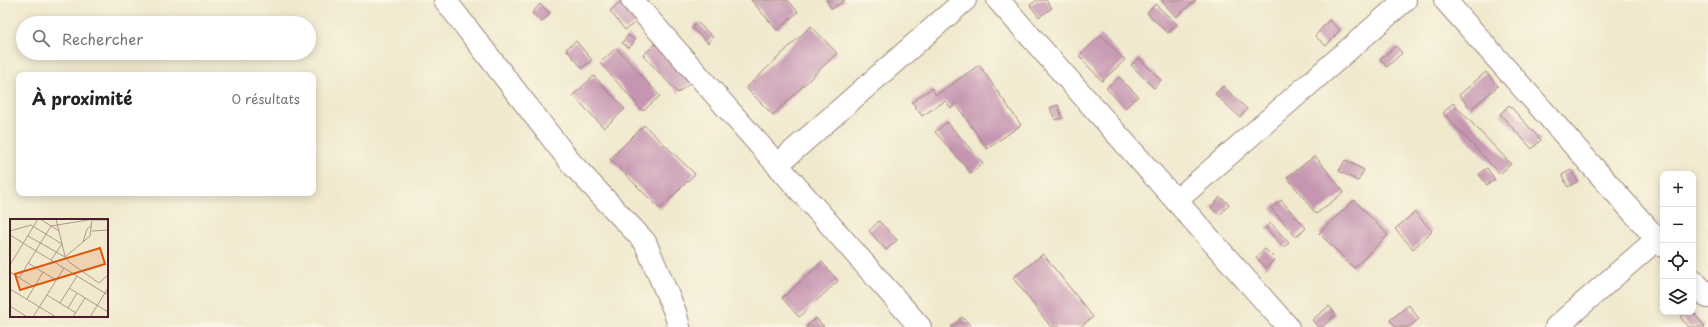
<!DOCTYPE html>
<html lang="fr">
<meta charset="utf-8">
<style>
body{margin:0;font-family:"Playpen Sans",sans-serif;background:#f6f6f6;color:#222}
.controls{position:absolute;right:12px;bottom:12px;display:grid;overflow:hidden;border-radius:8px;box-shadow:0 2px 10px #0003}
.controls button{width:36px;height:36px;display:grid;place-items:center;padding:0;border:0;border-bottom:1px solid #e0e0e0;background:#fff;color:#222;font:20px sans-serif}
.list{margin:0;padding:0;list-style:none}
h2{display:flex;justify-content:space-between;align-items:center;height:52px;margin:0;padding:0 16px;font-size:17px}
h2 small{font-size:13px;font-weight:400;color:#767676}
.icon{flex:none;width:22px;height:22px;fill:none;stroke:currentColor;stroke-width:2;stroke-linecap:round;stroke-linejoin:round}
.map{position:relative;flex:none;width:1708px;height:327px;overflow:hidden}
.search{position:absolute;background:#fff;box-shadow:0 2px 10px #0003;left:16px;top:16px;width:300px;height:44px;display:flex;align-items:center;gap:10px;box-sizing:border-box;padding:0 14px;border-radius:22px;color:#767676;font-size:15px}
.panel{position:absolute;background:#fff;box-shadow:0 2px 10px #0003;left:16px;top:72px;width:300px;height:124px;border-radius:8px}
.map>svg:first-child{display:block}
.building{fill:#c595b1}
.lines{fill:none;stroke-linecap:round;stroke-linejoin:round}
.minor-casing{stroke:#9d847c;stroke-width:24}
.minor{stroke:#fff;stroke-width:22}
.inset-road{fill:none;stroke:#ae988d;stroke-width:1}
.view{fill:#e0560e;fill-opacity:0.15;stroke:#e0560e;stroke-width:2}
.inset-edge{fill:none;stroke:#4a1f2b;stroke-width:2}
</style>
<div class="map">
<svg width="1708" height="327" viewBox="0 0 1708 327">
<rect width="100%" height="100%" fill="#fcf5e5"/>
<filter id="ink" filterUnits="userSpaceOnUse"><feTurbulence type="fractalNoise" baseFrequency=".025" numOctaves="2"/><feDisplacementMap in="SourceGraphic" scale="8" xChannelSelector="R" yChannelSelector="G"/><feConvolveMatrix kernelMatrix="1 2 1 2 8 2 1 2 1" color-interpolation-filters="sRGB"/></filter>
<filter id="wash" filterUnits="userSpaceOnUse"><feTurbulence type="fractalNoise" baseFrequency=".012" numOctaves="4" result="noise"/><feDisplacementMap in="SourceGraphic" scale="16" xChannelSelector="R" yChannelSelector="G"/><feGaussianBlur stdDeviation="0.9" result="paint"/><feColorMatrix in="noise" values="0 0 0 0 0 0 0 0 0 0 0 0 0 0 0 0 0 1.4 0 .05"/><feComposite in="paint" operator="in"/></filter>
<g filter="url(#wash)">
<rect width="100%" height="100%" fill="#f0e9ce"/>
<g id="blocks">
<!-- building -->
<path class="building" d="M751 0H788L798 12 777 30Z
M826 0H845L832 9Z
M1037 0H1046L1052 8 1039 17 1030 5Z
M1161 0H1196L1176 17Z
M620 2 636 22 625 30 610 11Z
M540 4 550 13 542 22 532 13Z
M1155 4 1177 24 1168 33 1147 13Z
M1329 20 1340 30 1326 46 1315 36Z
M697 22 713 37 708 43 692 28Z
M811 26 837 53 773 115 746 88Z
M628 35 635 40 629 48 622 43Z
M1101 35 1125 60 1102 81 1079 56Z
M576 41 592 60 582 68 566 49Z
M658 42 692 81 678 93 643 55Z
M1396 46 1402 53 1387 67 1380 59Z
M616 48 660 96 643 111 600 63Z
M1139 58 1161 80 1154 88 1131 65Z
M979 65 1021 125 987 149 956 104 951 108 945 101 922 116 912 102 932 88 936 95Z
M1486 72 1498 86 1471 109 1459 95Z
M594 76 625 109 604 128 573 95Z
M1119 77 1138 96 1125 108 1106 88Z
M1223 86 1247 109 1240 117 1215 94Z
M1453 103 1511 164 1500 174 1443 113Z
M1058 105 1062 118 1055 120 1050 108Z
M1509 105 1541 140 1532 149 1500 114Z
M947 122 983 163 971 173 935 132Z
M644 125 695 174 660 209 610 159Z
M1315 156 1344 192 1316 214 1287 177Z
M1345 160 1364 170 1358 181 1339 171Z
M1487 168 1495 180 1487 185 1479 174Z
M1571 170 1578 181 1568 187 1562 175Z
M1220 197 1229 204 1220 215 1211 208Z
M1281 200 1306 228 1296 237 1271 208Z
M1354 200 1388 235 1354 268 1319 233Z
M1415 212 1432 231 1413 249 1395 229Z
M879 221 897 240 886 250 869 231Z
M1271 223 1289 243 1283 247 1266 228Z
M1265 249 1275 259 1266 268 1256 257Z
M1043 254 1093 317 1080 327H1051L1013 278Z
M822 262 838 281 799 317 782 298Z
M1409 305 1419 319 1409 327H1396L1390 320Z
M1329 306 1336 315 1322 327H1318L1312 320Z
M1687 312H1693L1705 327H1689L1680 317Z
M962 317 972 327H951Z
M816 318 824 327H806Z"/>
</g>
</g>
<g filter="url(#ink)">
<use href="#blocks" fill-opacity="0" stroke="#9d847c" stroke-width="1"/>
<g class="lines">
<defs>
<path id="minor" d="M445 0 572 164 645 242 675 312 679 327
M632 0 920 327
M998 0 1288 327
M1445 0 1663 246
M777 165 965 0
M1176 201 1405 0
M1693 280 1708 297
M1556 327 1657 239"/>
</defs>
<!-- minor casing -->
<use href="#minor" class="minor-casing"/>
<!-- minor -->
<use href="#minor" class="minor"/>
</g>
</g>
<!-- overview -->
<g transform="translate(10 219)">
<rect width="98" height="98" fill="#f0e9ce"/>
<path class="inset-road" d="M30 0 49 12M46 0 55 37 59 43 89 64 98 56M83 1H98M0 12 21 6 52 25 41 41M82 12 98 11M0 16 98 76M18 17 55 38 80 17 82 1M73 23 77 10 82 6M18 44 46 61M0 46 28 0M0 53 24 68M9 59 41 7 84 0M59 69 98 93M0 70 46 98M37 76 66 94M17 80 33 53M50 84 67 57M0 87 17 98M58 89 67 74M23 98 54 49M63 98 75 79M80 98 98 69"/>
<path class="view" d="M90 29 95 45 10 71 5 55Z"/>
<rect width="98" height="98" class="inset-edge"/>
</g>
</svg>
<div class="controls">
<button>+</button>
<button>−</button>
<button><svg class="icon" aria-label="locate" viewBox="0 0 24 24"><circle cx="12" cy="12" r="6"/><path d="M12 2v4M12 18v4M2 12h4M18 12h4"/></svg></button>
<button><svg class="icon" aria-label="layers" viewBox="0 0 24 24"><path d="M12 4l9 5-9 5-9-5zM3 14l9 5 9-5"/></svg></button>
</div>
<div class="search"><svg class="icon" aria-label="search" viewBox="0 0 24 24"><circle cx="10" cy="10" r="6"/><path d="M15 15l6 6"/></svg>Rechercher</div>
<section class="panel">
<h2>À proximité<small>0 résultats</small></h2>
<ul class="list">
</ul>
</section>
</div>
